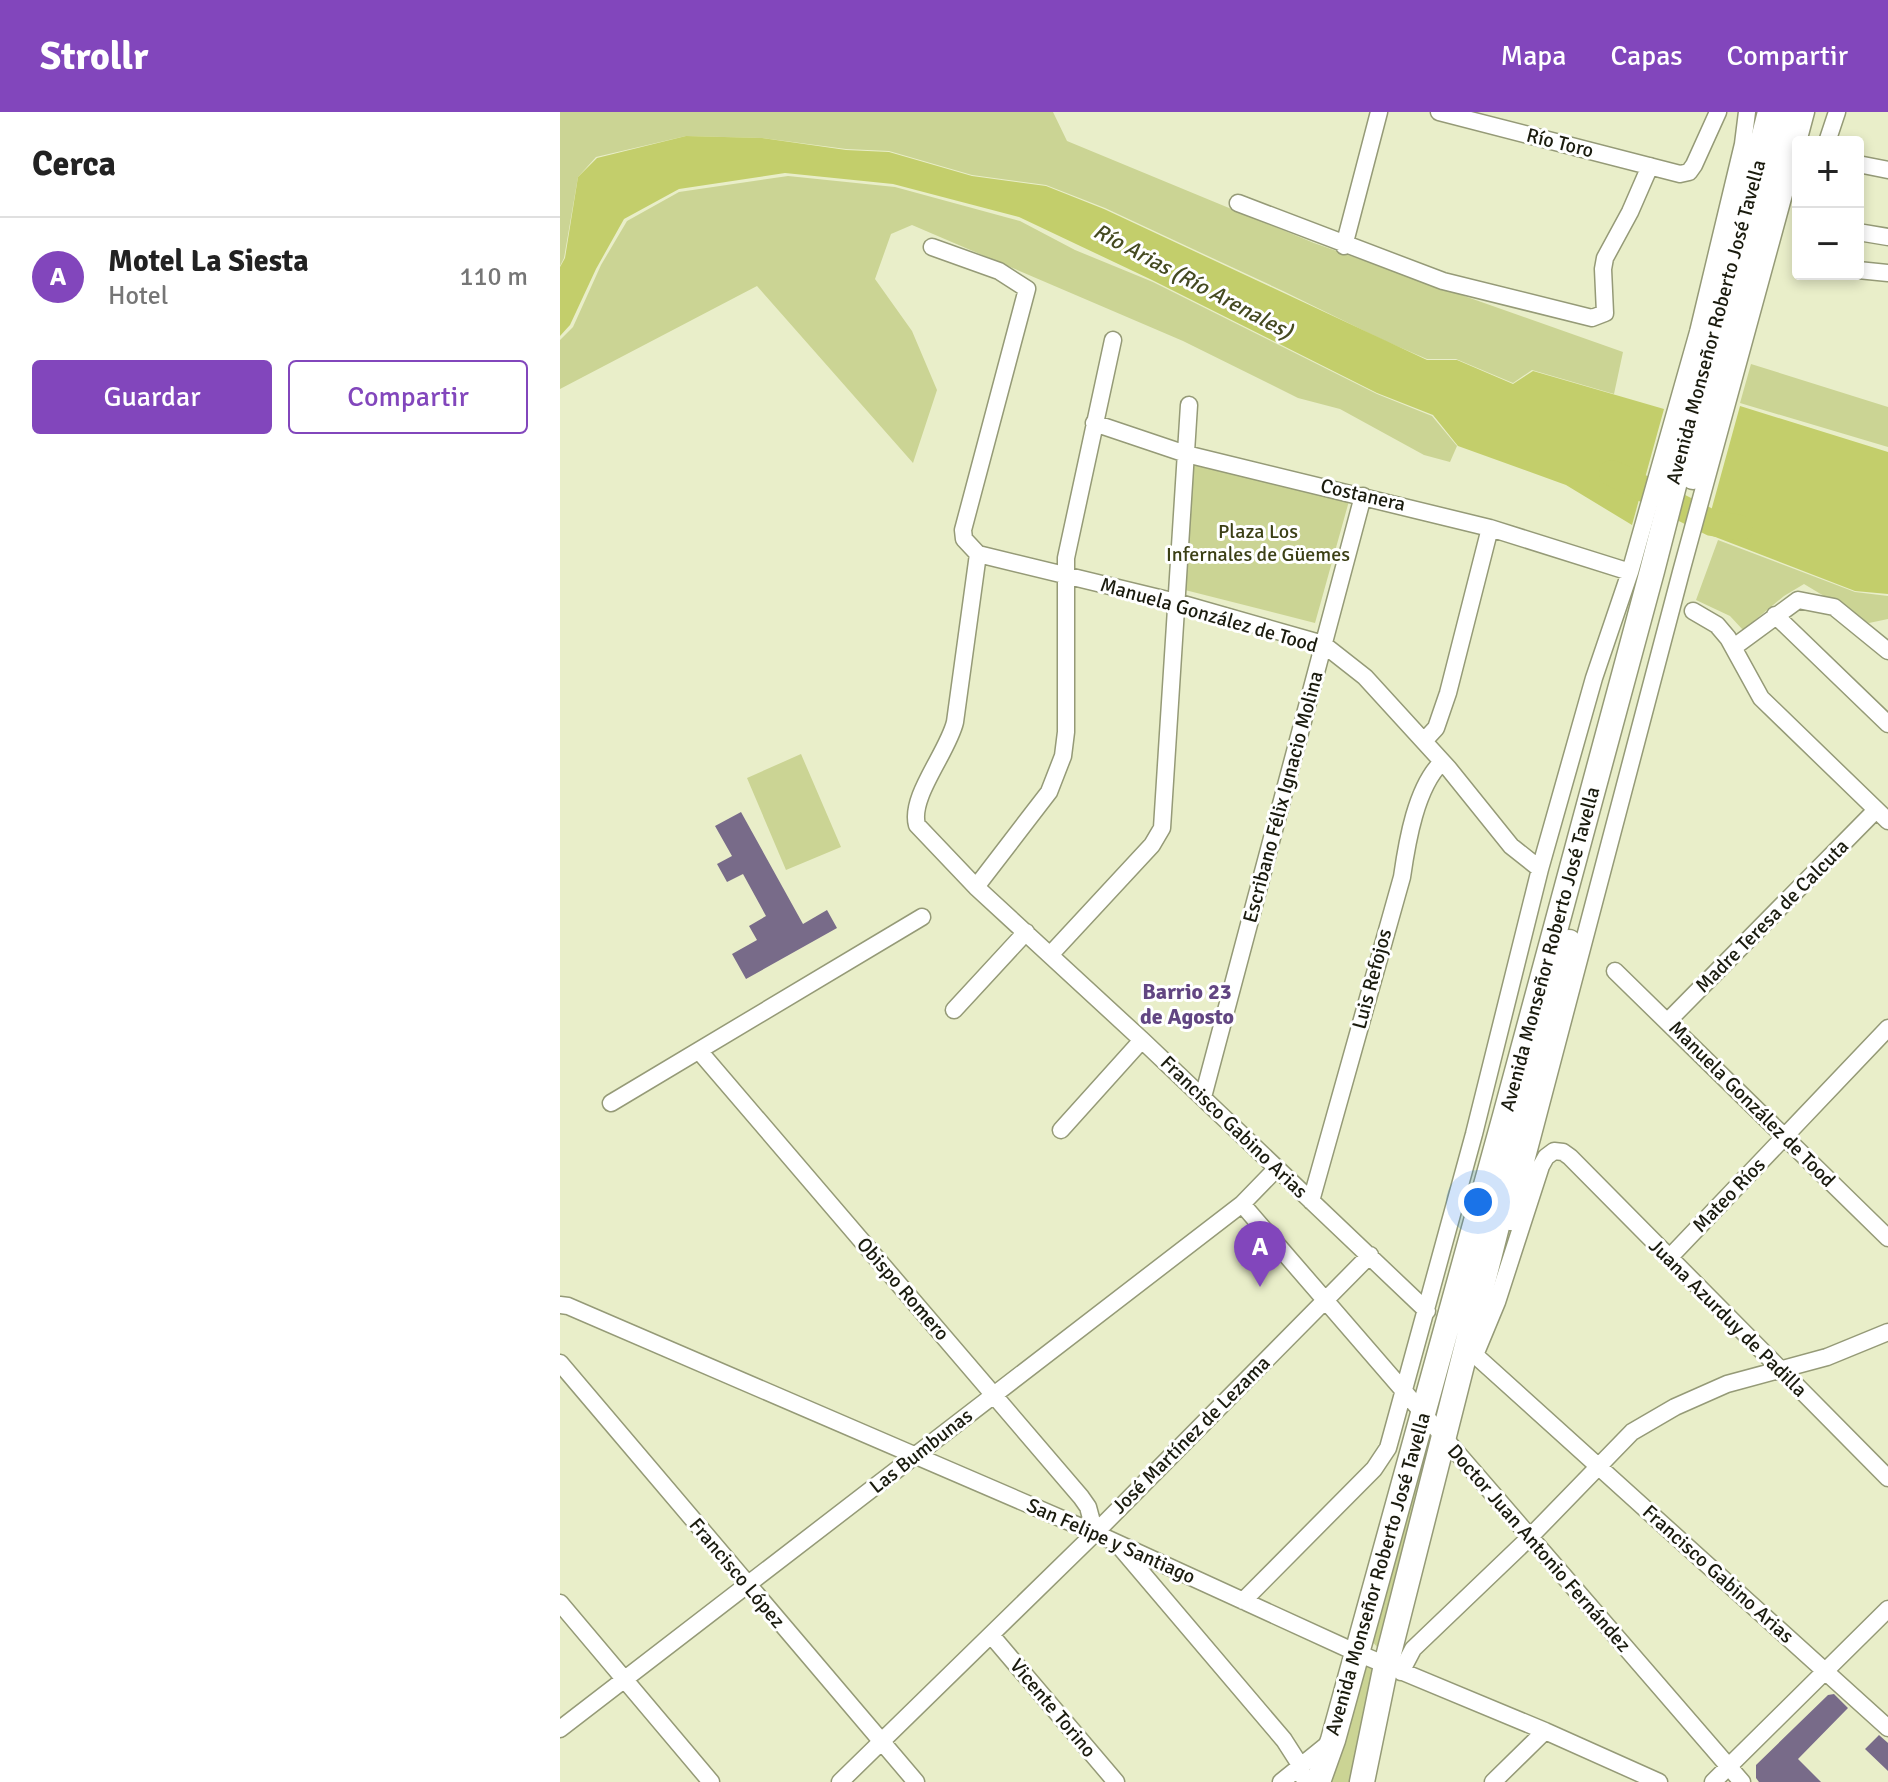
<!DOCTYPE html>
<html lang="es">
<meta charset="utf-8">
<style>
body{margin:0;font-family:Signika,sans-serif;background:#f6f6f6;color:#222}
.controls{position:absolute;right:24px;top:24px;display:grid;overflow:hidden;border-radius:8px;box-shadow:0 4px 12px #0003}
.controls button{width:72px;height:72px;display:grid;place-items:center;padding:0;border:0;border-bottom:2px solid #e0e0e0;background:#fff;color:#222;font:40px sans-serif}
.you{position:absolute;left:918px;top:1090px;width:28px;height:28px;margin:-20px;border:6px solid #fff;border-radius:50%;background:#1a73e8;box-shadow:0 0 0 12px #1a73e833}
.badge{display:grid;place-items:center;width:52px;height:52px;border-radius:50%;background:#8246bc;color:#fff;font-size:26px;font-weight:700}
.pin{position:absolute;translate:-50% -66px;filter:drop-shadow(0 2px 4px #0008)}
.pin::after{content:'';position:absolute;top:42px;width:28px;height:24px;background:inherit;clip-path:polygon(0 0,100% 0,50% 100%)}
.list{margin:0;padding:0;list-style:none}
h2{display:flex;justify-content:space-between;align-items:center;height:104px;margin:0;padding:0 32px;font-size:34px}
h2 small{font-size:26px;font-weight:400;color:#767676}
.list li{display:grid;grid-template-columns:52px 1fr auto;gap:24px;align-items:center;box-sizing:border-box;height:120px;padding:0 32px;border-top:2px solid #e0e0e0}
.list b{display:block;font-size:30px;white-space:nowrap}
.list p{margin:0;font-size:26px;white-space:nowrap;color:#767676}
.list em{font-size:26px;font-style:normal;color:#767676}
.actions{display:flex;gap:16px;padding:24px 32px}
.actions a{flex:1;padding:18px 0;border:2px solid #8246bc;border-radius:8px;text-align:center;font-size:28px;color:#8246bc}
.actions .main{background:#8246bc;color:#fff}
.map{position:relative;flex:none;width:1328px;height:1670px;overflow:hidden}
header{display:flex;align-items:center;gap:48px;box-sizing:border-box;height:112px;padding:0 40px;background:#8246bc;color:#fff}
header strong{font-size:38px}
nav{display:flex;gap:44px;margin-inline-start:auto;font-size:28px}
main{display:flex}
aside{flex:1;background:#fff}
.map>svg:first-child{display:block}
.green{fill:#cbd494}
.water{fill:#c3ce6b}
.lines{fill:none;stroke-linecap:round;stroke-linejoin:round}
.river{stroke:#c3ce6b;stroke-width:26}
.building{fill:#786b89}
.minor-casing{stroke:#959a77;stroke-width:19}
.highway-casing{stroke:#959a77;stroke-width:27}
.minor{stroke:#fff;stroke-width:16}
.highway{stroke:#fff;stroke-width:24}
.labels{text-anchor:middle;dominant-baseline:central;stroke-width:6;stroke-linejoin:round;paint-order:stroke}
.street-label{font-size:20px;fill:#1a1b0e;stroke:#fff}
.park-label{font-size:20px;fill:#3b3f15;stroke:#fff}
.water-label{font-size:22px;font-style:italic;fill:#454a21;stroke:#fff}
.neighbourhood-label{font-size:22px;font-weight:bold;fill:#624682;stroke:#fff}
</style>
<header>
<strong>Strollr</strong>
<nav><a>Mapa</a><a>Capas</a><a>Compartir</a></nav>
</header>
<main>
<aside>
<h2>Cerca<small></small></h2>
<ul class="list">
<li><span class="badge">A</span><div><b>Motel La Siesta</b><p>Hotel</p></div><em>110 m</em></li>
</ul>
<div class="actions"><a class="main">Guardar</a><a>Compartir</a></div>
</aside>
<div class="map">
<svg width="1328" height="1670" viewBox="0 0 1328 1670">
<rect width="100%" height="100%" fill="#e9eec9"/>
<!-- green -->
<path class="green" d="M0 0H493L507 29 754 131 1063 240 1054 282 972 258 953 271 896 247H867L825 229 723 179 545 96 486 73 412 63 329 39 286 37 202 26 126 24 36 45 18 65 4 146 0 154Z
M228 64 335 75 460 109 515 138 593 170 817 282 872 304 897 334 890 350 864 343 780 297 738 286 623 229 352 113 331 122 315 167 352 219 377 278 353 351 197 174 0 277V228L13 215 41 153 67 109 119 80Z
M1191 252 1328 295V335L1180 291Z
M634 347 789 389 755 511 625 478Z
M1158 428 1295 480 1328 484V507L1309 511 1244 472 1224 484 1183 518 1170 504 1136 488Z
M241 642 281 735 226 758 187 666Z
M869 1327 872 1329 820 1536 817 1535 812 1529 865 1329Z
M806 1549 818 1552 794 1670H770Z"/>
<!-- water -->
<path class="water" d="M126 24 202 26 286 38 329 40 412 64 486 74 544 97 867 248H897L953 272 973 259 1104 297 1072 413 1006 373 898 334 873 303 817 281 592 168 459 105 333 72 225 61 119 77 64 107 36 157 10 213 0 224V155L5 146 18 65 37 46Z
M1180 294 1328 340V482L1295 479 1145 421Z"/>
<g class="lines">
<!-- river -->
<path class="river" d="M1052 361 1152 411 1180 416"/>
</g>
<!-- building -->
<path class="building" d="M181 700 243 812 267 798 277 816 186 867 172 842 197 828 189 814 206 804 183 762 167 770 157 752 172 744 155 714Z
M1274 1582 1288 1596 1238 1647 1261 1670H1199L1196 1666V1653L1268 1583Z
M1319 1623 1328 1631V1659L1305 1637Z"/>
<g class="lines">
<defs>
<path id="minor" d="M879 0 1120 62 1129 60 1134 53 1158 0
M1238 30 1246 0
M1267 30 1277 0
M1298 52 1328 58
M678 91 883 169 1032 206 1045 201 1043 157 1045 146 1070 100 1090 54
M1298 120 1328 125
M784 134 819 0
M372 135 439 159 467 177 403 418 404 427 418 442 395 610C388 640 349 685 357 713L416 775 582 928 867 1199
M1298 158 1328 161
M534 311 626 342 930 416 1070 460
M418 442 616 490 763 532 805 565 889 657 951 734 980 757
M1133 499 1157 513 1168 526 1201 586 1328 709
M1215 503 1328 612
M1174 535 1238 488 1274 495 1328 539
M864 629 876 616 888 581 930 416
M416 775 489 680 503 644 506 620V446L553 228
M490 843 592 733 602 716 629 293
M1055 859 1328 1126
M394 898 466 820
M1108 909 1316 698
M140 940 521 1385 528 1395 535 1421
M643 985 803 384
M51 991 362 805
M501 1018 582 928
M751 1089 842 765C847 730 856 675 882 650
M682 1092 1182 1670
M950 1110 1121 460 1238 31
M1109 1146 1328 916
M0 1193 8 1194 535 1421 795 1540 985 1619 1099 1670
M0 1251 356 1670
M1328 1366 1010 1045 1003 1040 994 1039 986 1045 981 1054 937 1190 915 1243 1328 1616
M560 1435 724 1628 740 1653 745 1670
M683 1489 814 1357 828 1336 914 1022 980 757 1034 566 1070 460 1138 220 1183 32 1187 0
M0 1491 151 1670
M431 1523 556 1670
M841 1560 853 1537 969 1426 1072 1320 1115 1295 1167 1272 1267 1245 1328 1220
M0 1617 682 1092 717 1056
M280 1670 535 1421 810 1143
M721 1670 773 1628
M933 1670 985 1619
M1153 1670 1328 1497"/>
<path id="highway" d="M1133 365 1228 0
M758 1670 773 1628 945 1004 1092 459 1210 0
M802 1670 826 1553 1009 830"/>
</defs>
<!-- minor casing -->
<use href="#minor" class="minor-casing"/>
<!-- highway casing -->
<use href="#highway" class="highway-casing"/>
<!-- minor -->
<use href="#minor" class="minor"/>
<!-- highway -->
<use href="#highway" class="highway"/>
</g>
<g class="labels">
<!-- street labels -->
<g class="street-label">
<text transform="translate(1000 31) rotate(14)">Río Toro</text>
<text transform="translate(1156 210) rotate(-75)">Avenida Monseñor Roberto José Tavella</text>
<text transform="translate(803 383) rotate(13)">Costanera</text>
<text transform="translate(649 503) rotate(16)">Manuela González de Tood</text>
<text transform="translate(723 685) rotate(-75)">Escribano Félix Ignacio Molina</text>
<text transform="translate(1212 804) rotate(-45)">Madre Teresa de Calcuta</text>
<text transform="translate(990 837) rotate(-75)">Avenida Monseñor Roberto José Tavella</text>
<text transform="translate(812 867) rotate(-75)">Luis Refojos</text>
<text transform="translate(1192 992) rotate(45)">Manuela González de Tood</text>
<text transform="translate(674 1015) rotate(44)">Francisco Gabino Arias</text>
<text transform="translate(1169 1083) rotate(-46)">Mateo Ríos</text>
<text transform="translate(343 1177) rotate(49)">Obispo Romero</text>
<text transform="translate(1168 1206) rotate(45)">Juana Azurduy de Padilla</text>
<text transform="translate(631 1323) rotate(-45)">José Martínez de Lezama</text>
<text transform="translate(361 1339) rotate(-38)">Las Bumbunas</text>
<text transform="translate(551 1429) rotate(24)">San Felipe y Santiago</text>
<text transform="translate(979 1436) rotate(49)">Doctor Juan Antonio Fernández</text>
<text transform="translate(177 1461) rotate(50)">Francisco López</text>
<text transform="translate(818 1462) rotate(-74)">Avenida Monseñor Roberto José Tavella</text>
<text transform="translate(1158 1462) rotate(42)">Francisco Gabino Arias</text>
<text transform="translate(493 1596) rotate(50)">Vicente Torino</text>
</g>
<!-- park labels -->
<g class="park-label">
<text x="698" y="419">Plaza Los<tspan x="698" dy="23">Infernales de Güemes</tspan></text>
</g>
<!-- water labels -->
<g class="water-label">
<text transform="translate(633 169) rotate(28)">Río Arias (Río Arenales)</text>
</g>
<!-- neighbourhood labels -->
<g class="neighbourhood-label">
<text x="627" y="879">Barrio 23<tspan x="627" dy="25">de Agosto</tspan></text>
</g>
</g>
</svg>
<div class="controls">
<button>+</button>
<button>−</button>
</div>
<div class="you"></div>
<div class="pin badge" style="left:700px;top:1175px">A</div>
</div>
</main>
